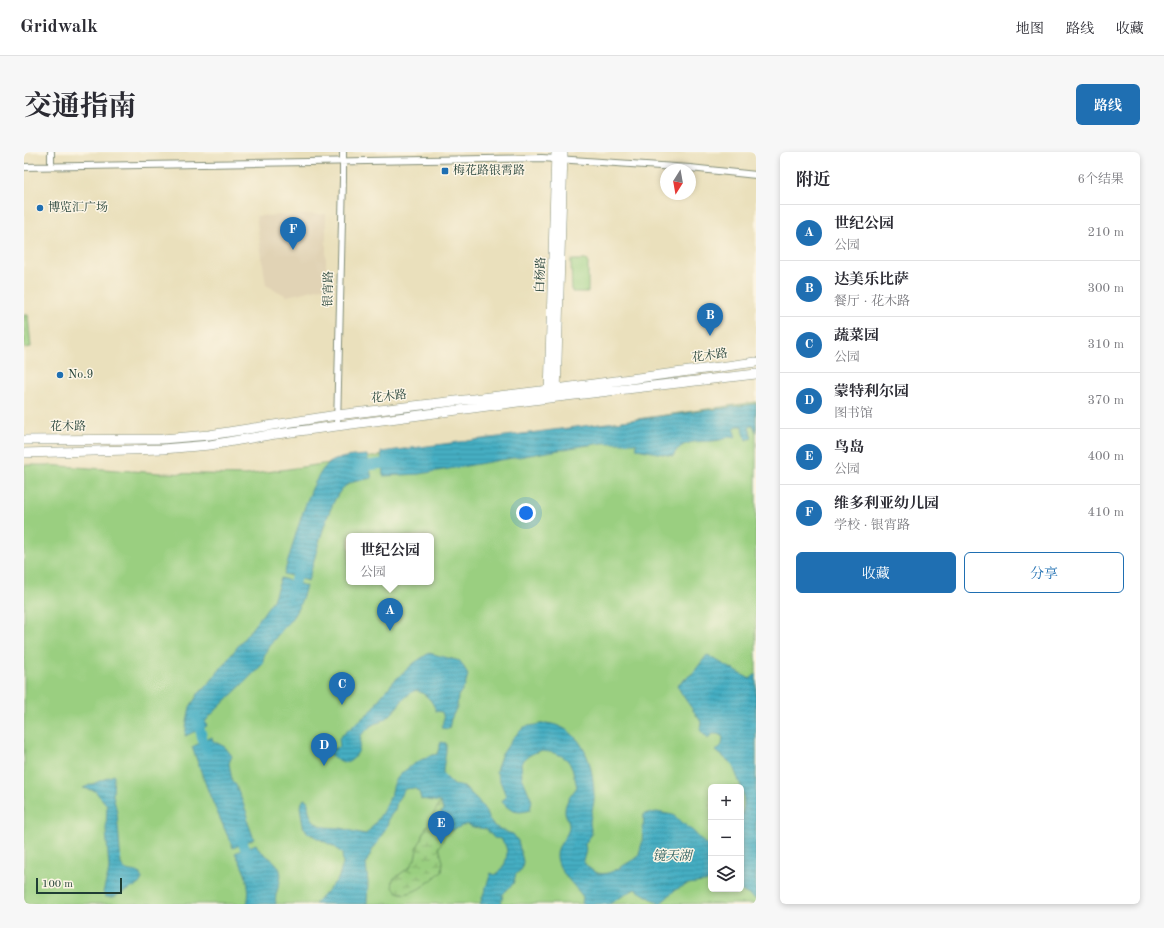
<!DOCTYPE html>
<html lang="zh">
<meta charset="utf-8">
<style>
body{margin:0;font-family:"Old Standard TT","Noto Serif SC",serif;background:#f7f7f7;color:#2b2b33}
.controls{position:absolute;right:12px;bottom:12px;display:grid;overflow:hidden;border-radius:6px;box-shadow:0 2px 6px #0003}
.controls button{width:36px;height:36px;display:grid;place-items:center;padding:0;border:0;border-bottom:1px solid #e1e1e2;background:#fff;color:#2b2b33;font:20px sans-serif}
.compass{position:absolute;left:636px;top:12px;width:36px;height:36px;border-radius:50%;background:#fff;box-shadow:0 2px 6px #0003;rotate:191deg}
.scale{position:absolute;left:12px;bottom:10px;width:86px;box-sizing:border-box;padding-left:4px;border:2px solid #1f3d34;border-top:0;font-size:11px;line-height:14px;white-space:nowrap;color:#1f3d34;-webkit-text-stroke:3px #fcf5e5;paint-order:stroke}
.you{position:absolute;left:502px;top:361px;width:14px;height:14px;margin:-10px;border:3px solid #fff;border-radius:50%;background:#1a73e8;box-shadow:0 0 0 6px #1a73e833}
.badge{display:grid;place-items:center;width:26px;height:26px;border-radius:50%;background:#1f6fb2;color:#fff;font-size:13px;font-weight:700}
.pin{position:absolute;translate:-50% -33px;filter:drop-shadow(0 1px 2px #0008)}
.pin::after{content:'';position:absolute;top:21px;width:14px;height:12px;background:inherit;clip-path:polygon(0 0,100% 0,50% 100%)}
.popup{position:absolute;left:322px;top:381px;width:88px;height:52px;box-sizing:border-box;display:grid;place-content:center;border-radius:6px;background:#fff;filter:drop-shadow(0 1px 3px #0005);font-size:13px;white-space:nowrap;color:#7c7c81}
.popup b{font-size:15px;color:#2b2b33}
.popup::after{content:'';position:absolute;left:50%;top:100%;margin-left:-8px;border:8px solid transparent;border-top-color:#fff}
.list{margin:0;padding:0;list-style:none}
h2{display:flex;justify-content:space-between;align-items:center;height:52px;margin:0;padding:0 16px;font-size:17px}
h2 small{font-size:13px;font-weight:400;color:#7c7c81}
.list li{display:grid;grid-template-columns:26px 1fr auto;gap:12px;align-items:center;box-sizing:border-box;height:56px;padding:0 16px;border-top:1px solid #e1e1e2}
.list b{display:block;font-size:15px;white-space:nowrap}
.list p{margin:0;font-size:13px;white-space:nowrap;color:#7c7c81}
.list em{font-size:13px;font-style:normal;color:#7c7c81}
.actions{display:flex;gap:8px;padding:12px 16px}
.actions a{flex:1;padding:9px 0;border:1px solid #1f6fb2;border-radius:6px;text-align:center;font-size:14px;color:#1f6fb2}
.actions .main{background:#1f6fb2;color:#fff}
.icon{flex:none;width:22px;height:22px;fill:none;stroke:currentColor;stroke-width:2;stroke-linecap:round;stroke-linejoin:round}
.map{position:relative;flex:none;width:732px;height:752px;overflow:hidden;border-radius:6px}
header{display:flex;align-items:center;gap:24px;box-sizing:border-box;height:56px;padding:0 20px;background:#fff;border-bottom:1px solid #e1e1e2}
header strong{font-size:19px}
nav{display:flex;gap:22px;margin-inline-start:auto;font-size:14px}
.intro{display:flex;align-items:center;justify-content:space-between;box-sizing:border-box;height:96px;padding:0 24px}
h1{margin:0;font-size:28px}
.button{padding:10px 18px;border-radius:6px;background:#1f6fb2;color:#fff;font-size:14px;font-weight:700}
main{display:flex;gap:24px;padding:0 24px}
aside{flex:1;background:#fff;border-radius:6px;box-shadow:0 2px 6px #0003}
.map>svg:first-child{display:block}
.built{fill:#e1d3b5}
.green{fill:#9acf80;stroke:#5c865a;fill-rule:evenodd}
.wetland{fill:url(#wetland-marsh);stroke:#5c865a}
.water{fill:url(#water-rules);stroke:#32767c}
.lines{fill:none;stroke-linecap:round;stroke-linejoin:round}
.river{stroke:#44aec3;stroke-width:10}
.street-casing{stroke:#848e78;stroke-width:8}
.secondary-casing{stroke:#848e78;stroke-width:10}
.street{stroke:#fff;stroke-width:6}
.secondary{stroke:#fff;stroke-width:9}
.poi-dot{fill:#1f6fb2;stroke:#fcf5e5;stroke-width:1.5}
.labels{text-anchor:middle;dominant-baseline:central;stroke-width:3;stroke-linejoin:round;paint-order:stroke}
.poi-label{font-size:12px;fill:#1f3d34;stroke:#fcf5e5;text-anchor:start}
.street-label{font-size:12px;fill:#1f3d34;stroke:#fcf5e5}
.water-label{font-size:13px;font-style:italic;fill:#2a5f5f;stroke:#fcf5e5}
</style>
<header>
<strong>Gridwalk</strong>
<nav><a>地图</a><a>路线</a><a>收藏</a></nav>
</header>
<div class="intro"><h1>交通指南</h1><a class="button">路线</a></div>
<main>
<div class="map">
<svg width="732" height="752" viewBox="0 0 732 752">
<defs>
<pattern id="wetland-marsh" width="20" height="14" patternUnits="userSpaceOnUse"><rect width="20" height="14" fill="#9acf80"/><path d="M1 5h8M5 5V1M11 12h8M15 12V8" fill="none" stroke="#7da96a"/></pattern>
<pattern id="water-rules" width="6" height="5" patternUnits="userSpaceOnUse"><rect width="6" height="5" fill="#44aec3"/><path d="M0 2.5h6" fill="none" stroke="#388f9f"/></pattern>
</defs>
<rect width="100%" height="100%" fill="#fcf5e5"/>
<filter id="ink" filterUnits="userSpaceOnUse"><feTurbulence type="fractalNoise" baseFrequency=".025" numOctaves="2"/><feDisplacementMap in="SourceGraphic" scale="8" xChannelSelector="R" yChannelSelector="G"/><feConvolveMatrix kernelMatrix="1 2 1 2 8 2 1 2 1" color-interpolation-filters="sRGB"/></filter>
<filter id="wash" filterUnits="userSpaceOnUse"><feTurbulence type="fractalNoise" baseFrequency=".012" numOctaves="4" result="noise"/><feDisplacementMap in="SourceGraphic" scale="16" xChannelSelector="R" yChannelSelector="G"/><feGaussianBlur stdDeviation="0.9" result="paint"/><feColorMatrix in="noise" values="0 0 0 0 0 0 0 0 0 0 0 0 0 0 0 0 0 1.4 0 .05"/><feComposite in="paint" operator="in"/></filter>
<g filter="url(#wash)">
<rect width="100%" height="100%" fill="#eae0bc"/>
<!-- built -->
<path class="built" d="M302 62V135L263 144 242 133 232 64Z"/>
<!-- green -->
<path class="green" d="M547 108H564V140H548Z
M0 163H4L7 195 0 196Z
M732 250V752H0V313H23L136 321 222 323ZM325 384H407V430H325ZM687 635H717V737H687Z"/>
<!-- wetland -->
<path class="wetland" d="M416 650 419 657 414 677 428 678 421 683 415 695 419 710 418 719C408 728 384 749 372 739 368 735 368 732 369 727L386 715 391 707 394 693 398 687 400 680Z"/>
<!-- water -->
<path class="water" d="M732 252V280L729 273 725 275 728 286 722 288 718 274H713L710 278 712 286 704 285C686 295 661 281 649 304L613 297 612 291H578L558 294 396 322 359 324 357 300Z
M343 303 348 326C338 328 326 329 319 336 304 350 291 407 284 429L260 422C268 398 286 321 307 310 318 304 331 304 343 303Z
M257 426 282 434C279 444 276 454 270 463 261 477 239 495 239 512L186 564 181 570 183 574 161 584 163 569 166 555 174 542 186 530 239 462 249 448Z
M405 501 436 509 444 522 441 534 434 544 433 555 427 567 425 577 417 576 420 567 418 560 412 559C408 548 403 543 392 538 376 545 372 562 358 569 357 570 353 571 352 571 347 573 342 579 337 583 336 597 335 604 323 611L311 607 303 598 316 595 315 586 349 557 355 547 370 529 390 511Z
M683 503 726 527 732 522V747L714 737H717V672L720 651 719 639 708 612 692 599 698 593 699 585 694 582H688L684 587 676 578 677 570C669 557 659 546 653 533L669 521Z
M522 571C558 575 569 610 570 642 571 651 567 660 566 670 566 673 567 678 568 682L561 692 562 699 559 709C577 734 593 716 614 705L618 691 620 662 633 660 649 663 669 679 682 693 687 694V729L664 732 651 738 636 752 611 737 585 752H558L559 745C550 732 528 715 534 697 537 689 544 684 545 675 545 667 542 666 541 660 540 651 548 642 553 635 551 627 549 616 544 609 541 605 534 602 530 601 515 597 507 600 497 611L498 625 508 649 506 658C494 662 487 660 478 650L482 644 472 619 477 604 489 586 500 575Z
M188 585 189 589 201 595 208 604 205 611 208 629 212 633 224 664 223 668 230 687 209 696 186 644 168 595Z
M417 590 422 591C423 602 419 611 419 622L430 633 440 635 453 647 461 658 464 666 470 674 482 680 489 682 494 689 499 709 498 717 492 722 489 732 479 742 477 752H456L467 721 471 723C480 718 485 705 482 695 481 692 478 689 477 687L470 686 462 677 449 675 443 672 428 678 414 677 412 672 419 657 416 650 397 647 395 640 390 636 381 637 373 649 371 658 364 667V672L354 690 349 697 342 711 344 731 343 751 338 752H291L314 727 319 712 318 702 311 695 284 681 279 674 276 654 280 647 284 649C284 661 288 673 302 675 308 676 315 675 321 677 328 679 334 681 342 682 353 670 361 657 367 643 369 638 369 632 372 628 379 617 401 604 413 602Z
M90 623 89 644 93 660 97 712C102 722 109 717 117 722L118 727 115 732 90 745H82L79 740 84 723 85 716 82 678 83 653 71 639 59 636Z
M232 692C236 703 252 706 256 718 260 730 249 740 252 752H223C228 734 220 717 211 701Z"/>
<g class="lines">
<!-- river -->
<path class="river" d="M333 315 371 310
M266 443 276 413
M172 564 183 602
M214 680 227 710"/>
</g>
</g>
<g filter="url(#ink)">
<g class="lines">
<defs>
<path id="street" d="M27 0V14
M0 15 518 6 666 16 732 23
M313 274 319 27V0"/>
<path id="secondary" d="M525 243 532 0
M532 243 539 0
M0 288 138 287 185 283 313 263 525 238 732 210
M0 301 139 297 186 293 245 283 525 246 732 222"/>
</defs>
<!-- street casing -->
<use href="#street" class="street-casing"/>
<!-- secondary casing -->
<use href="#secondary" class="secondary-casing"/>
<!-- street -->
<use href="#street" class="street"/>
<!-- secondary -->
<use href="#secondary" class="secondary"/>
</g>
</g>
<!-- markers -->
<g class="poi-dot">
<rect x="417" y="15" width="8" height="8" rx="2"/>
<circle cx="16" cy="56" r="4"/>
<circle cx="36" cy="223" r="4"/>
</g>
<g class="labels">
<!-- poi labels -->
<g class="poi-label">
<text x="429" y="19">梅花路银霄路</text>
<text x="24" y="56">博览汇广场</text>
<text x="44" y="223">No.9</text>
</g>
<!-- street labels -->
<g class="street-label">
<text transform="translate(517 123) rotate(-88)">白杨路</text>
<text transform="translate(305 137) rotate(-89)">银宵路</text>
<text transform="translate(686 204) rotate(-8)">花木路</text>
<text transform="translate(365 245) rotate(-7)">花木路</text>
<text x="44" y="275">花木路</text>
</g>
<!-- water labels -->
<g class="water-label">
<text x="648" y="704">镜天湖</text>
</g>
</g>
</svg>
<div class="controls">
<button>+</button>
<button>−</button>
<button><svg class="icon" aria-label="layers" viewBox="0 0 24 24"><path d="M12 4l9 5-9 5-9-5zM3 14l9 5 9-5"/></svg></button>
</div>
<svg class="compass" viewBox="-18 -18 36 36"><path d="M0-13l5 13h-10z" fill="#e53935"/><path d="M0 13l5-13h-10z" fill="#7c7c81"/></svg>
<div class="scale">100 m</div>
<div class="you"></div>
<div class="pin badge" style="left:366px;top:479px">A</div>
<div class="popup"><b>世纪公园</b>公园</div>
<div class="pin badge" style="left:686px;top:184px">B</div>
<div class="pin badge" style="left:318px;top:553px">C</div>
<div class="pin badge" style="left:300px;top:614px">D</div>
<div class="pin badge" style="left:417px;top:692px">E</div>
<div class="pin badge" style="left:269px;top:98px">F</div>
</div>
<aside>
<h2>附近<small>6个结果</small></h2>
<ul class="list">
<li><span class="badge">A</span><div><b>世纪公园</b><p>公园</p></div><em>210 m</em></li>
<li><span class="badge">B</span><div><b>达美乐比萨</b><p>餐厅 · 花木路</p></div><em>300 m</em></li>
<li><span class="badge">C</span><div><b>蔬菜园</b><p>公园</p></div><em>310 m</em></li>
<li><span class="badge">D</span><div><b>蒙特利尔园</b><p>图书馆</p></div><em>370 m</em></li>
<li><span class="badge">E</span><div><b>鸟岛</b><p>公园</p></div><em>400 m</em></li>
<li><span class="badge">F</span><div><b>维多利亚幼儿园</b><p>学校 · 银宵路</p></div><em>410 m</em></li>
</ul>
<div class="actions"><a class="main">收藏</a><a>分享</a></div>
</aside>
</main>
